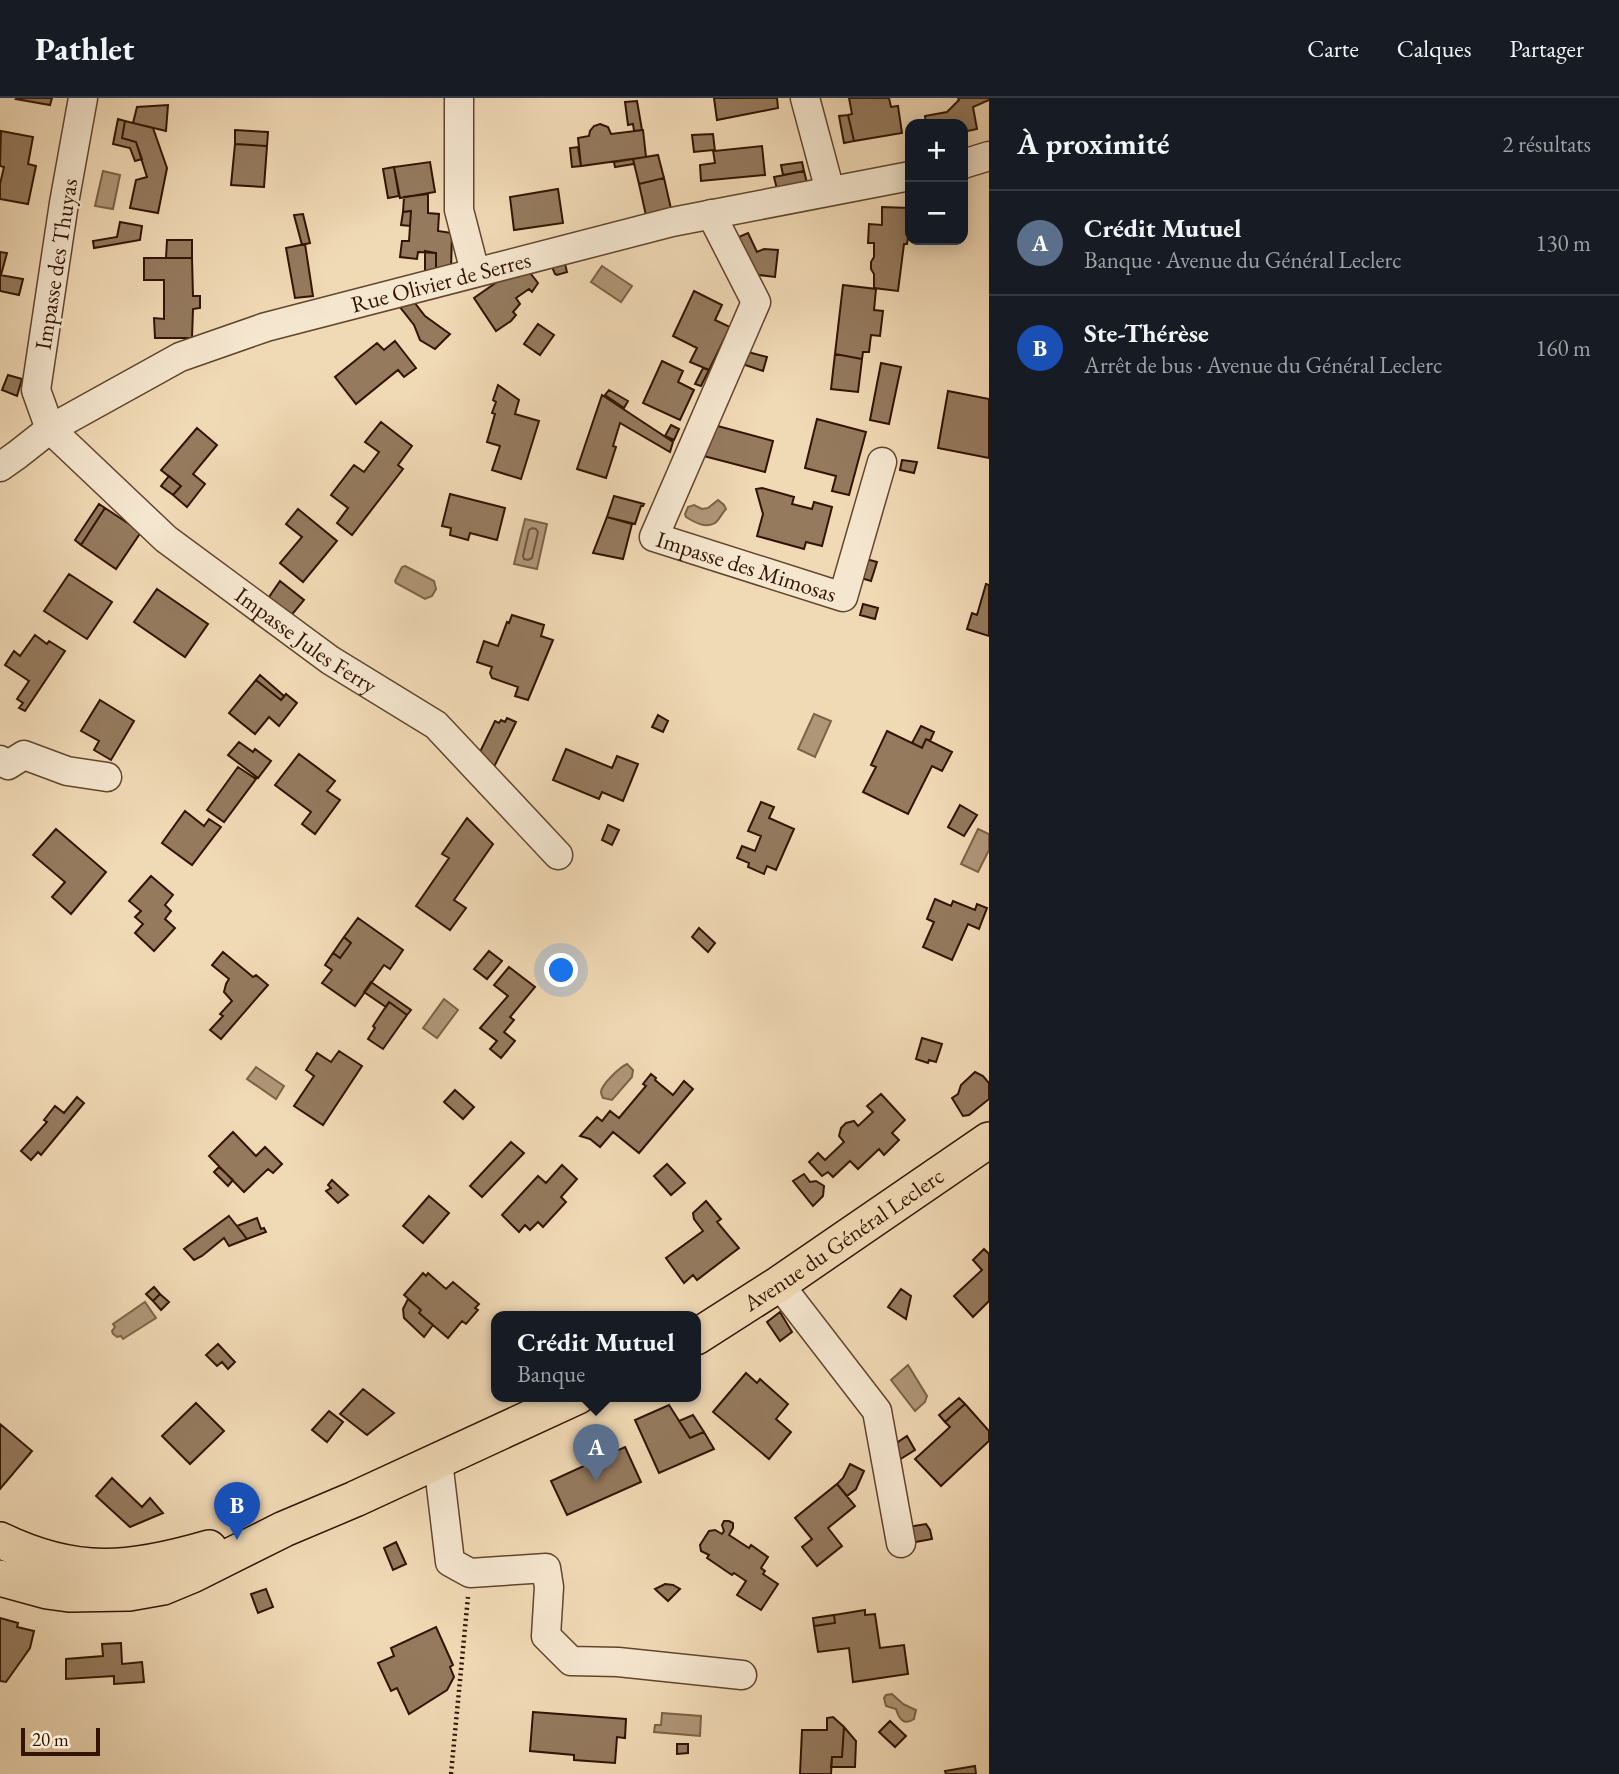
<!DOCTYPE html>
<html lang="fr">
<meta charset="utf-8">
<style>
body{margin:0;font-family:"EB Garamond",serif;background:#242831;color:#f1f3f6}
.controls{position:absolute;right:21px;top:21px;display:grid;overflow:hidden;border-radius:14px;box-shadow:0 4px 18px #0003}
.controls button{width:63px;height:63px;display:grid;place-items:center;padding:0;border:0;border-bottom:2px solid #363941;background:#171b24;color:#f1f3f6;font:35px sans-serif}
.scale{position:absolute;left:21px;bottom:18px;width:79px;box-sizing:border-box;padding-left:7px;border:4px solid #321400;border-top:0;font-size:19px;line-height:24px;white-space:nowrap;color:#321400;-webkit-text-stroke:5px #f5e6cf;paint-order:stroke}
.you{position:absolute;left:562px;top:873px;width:24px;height:24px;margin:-18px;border:5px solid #fff;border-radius:50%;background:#1a73e8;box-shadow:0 0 0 10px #1a73e833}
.badge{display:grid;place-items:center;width:46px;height:46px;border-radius:50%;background:#1a73e8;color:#fff;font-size:23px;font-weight:700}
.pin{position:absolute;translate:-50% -58px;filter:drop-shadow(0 2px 4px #0008)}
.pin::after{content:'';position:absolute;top:37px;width:24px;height:21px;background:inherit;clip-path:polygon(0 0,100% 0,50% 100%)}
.popup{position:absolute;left:491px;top:1213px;width:210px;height:91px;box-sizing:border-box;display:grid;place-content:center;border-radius:14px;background:#171b24;filter:drop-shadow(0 2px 5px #0005);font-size:23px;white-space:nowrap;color:#9ea1a6}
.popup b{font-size:26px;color:#f1f3f6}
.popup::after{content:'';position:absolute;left:50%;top:100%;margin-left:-14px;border:14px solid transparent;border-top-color:#171b24}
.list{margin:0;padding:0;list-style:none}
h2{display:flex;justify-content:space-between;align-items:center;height:91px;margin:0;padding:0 28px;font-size:30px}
h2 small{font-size:23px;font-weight:400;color:#9ea1a6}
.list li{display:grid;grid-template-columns:46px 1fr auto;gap:21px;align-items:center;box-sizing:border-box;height:105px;padding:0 28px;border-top:2px solid #363941}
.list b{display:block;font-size:26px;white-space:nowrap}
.list p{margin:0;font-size:23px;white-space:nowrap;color:#9ea1a6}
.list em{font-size:23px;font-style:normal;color:#9ea1a6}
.map{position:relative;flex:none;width:989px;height:1676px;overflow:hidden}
header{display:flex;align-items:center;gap:42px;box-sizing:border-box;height:98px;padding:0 35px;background:#171b24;border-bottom:2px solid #363941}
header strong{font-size:33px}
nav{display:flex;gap:38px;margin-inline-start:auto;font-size:24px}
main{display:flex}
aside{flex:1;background:#171b24}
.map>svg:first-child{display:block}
.water{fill:#af9677;stroke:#7d6247;stroke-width:2}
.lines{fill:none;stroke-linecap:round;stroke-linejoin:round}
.shore{stroke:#70553c;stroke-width:2}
.building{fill:#957a5e;stroke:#321400;stroke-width:2}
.minor-casing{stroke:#62452d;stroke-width:31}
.major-casing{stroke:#321400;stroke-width:38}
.path{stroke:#321400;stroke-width:4.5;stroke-dasharray:2 3.5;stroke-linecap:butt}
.minor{stroke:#f5e6cf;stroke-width:28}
.major{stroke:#f0d9b5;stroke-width:35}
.labels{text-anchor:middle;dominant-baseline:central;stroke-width:5;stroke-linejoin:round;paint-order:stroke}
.street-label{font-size:23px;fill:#321400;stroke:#f5e6cf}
</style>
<header>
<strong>Pathlet</strong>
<nav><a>Carte</a><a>Calques</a><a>Partager</a></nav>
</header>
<main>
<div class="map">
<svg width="989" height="1676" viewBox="0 0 989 1676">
<rect width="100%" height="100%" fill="#f0d9b5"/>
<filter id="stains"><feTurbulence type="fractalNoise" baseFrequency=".00286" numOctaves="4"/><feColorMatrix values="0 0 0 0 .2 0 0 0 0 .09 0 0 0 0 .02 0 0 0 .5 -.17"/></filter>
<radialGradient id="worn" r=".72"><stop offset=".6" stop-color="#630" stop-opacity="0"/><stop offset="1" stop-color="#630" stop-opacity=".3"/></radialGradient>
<!-- water -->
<path class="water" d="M103 73 120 77 113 111 95 108Z
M602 168 632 188 621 204 591 184Z
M718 402 724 407 726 411C722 415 719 422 715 425 706 431 694 424 686 419L685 416 688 409 694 407 702 411 708 410Z
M525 421 547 426 537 471 514 466Z
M405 468 434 483 436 491 432 498 425 501 396 485 395 483 402 469Z
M814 616 831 623 815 659 798 651Z
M978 731 989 736V752L978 774 961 766Z
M444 901 458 912 437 940 423 930Z
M627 966 633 972 632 979 612 1002 603 1000C602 998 601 996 601 994 601 987 620 969 627 966Z
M256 969 284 988 276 1001 247 981Z
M145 1204 156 1220 123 1241 121 1238 117 1239 113 1236 112 1233 115 1229 113 1226Z
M908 1267 927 1298 925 1304 915 1313 891 1282Z
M892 1596 903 1606 916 1612 914 1621C904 1628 899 1621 896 1611L886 1608 884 1600 886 1597Z
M662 1615 701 1618 700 1638 654 1634 655 1627H661Z"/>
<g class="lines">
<!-- shore -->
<path class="shore" d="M532 430 536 431 538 434 532 460 528 462 524 461 523 458 529 432Z"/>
</g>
<!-- building -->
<path class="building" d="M17 0H52L50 7 16 1Z
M714 0H777L778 10 717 22Z
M849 0H889L891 9 898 8 902 35 854 43 848 17 852 16Z
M958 0H989V2L973 9 977 31 963 34V26H926L925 18 947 14 959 2Z
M637 3 642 32 634 33 633 26 628 27 625 4Z
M168 7 166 33 133 25 137 9Z
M848 17 854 43 844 45 839 18Z
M118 21 125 23 122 40 136 44 142 61 135 63 130 50 113 46Z
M125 23 153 30 167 70 158 115 130 110 136 82 147 79 136 44 122 40Z
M600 26 608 29 611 36 643 32 646 59 581 68 578 40 589 38 590 33 594 28Z
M235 32 268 34 267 48 235 46Z
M1 33 33 39 28 66 36 68 28 106 0 101V86L4 69 0 68Z
M713 36 715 53 762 48 765 77 701 83 700 67 715 65 713 52 694 54 692 37Z
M235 46 267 48 264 89 231 87Z
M578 49 581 68 572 69 570 50Z
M658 57 664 80 639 86 633 61Z
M633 61 634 66 615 69 614 64Z
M430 64 435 94 400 100 394 69Z
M802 64 804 73 783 77 781 67Z
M394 69 399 98 388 100 383 71Z
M804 73 808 89 778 95 774 79Z
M664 80 672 115 647 122 639 86Z
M558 91 563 125 514 132 510 99Z
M428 96V115L439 116 438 133 452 135 451 172 436 176V155L418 154 417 161 400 159 402 143H409L411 113 403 114 404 99Z
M882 109 910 110V126L907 146H904L898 193 874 190V176L871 171V164L874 159V145H868L869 126 882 127Z
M411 113 410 128 401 127 403 114Z
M303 116 310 145 302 147 294 117Z
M120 124 142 128 140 142 94 150 93 143 117 139Z
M748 135 757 154 764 151 778 152 775 179 751 176 734 141Z
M167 142H192V160H166Z
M305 146 313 198 295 200 286 150Z
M425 153 436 155V176L425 178Z
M0 154 7 155 1 177H0Z
M144 160H192L193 198H200V210L193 211 192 240H155L154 220 164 221V182H144Z
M565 166 567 174 557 177 555 176 552 169Z
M527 171 538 185 532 194 529 191 516 200 520 206 513 214 516 217 511 223 496 233 474 200 507 177Z
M0 177 23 181 19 197 0 193Z
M843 187 876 191 874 212 883 213 880 238 871 237 869 254H863L862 261 835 256Z
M694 193 722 207 715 222 730 229 709 272 690 264 697 250 673 238Z
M411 200 425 218 450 236 435 251 420 242 414 227 396 204Z
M538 226 554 237 540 257 524 246Z
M395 243 416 270 404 279 398 272 356 306 335 279 377 245 384 252Z
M748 254 767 259 763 273 742 266Z
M835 256 862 261 858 294 831 291Z
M662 263 683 273 678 284 694 292 680 322 643 305Z
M881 265 901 269 889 326 870 322Z
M703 270 709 272 701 288 695 286Z
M8 277 22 281 17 298 2 292Z
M498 287 519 302 515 316 539 323 521 381 492 372 500 348 487 344 495 316 492 315 496 304 493 302Z
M609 292 628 303 624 310 605 297Z
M948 293 989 301V360L938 350Z
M602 297 673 344 670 354 620 325 613 348 616 349 606 380 577 371Z
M817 321 866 334 849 397 832 393 836 378 805 370Z
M381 324 412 348 398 367 403 371 352 437 337 425 348 410 331 397 354 367 364 374 379 354 365 344Z
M671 327 679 331 674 342 665 338Z
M714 327 773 343 765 374 700 357Z
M197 330 217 347 193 376 205 386 187 409 173 397 181 388 161 372Z
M902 362 917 364 914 375 900 372Z
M169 378 181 388 173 397 161 388Z
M762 390 794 399 792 406 812 411 814 404 832 409 822 448 806 444 804 451 757 438 763 416 756 391Z
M450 396 505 410 497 442 470 435 468 442 450 437 451 430 442 428Z
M614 398 644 406 643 408H641L635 426 607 419Z
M99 406 105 410 81 447 75 442Z
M105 410 141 434 116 471 81 447Z
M298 411 337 443 303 484 280 465 302 439 286 426Z
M607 419 632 426 623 461 593 455Z
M866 461 877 464 871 483 861 480Z
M69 476 112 504 87 541 44 513Z
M280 483 304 502 290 519 267 502Z
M986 486 989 487V538L967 531 972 515 977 517Z
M157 491 208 526 185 559 134 524Z
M863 506 878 510 875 521 860 517Z
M512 517 544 527 541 538 553 542 528 602 515 598 518 589 492 580 490 575 492 569 477 564 484 543 498 548 507 524 509 525Z
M35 537 47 546 49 543 65 553 25 613 19 610 23 605 17 601 29 583 5 567 14 553 20 558Z
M260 577 284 598 281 602 256 582Z
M256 582 281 602 286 596 297 605 279 628 269 619 255 636 229 615Z
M100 602 134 623 111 662 94 652 99 643 81 633Z
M658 617 668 623 663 634 652 629Z
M507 620 516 624 494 669 479 656 495 623 499 625 501 622 505 624Z
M921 628 934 634 930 643 926 641 922 650 912 645Z
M887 633 922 650 926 641 952 654 942 673 932 668 908 716 863 694 876 669 871 667Z
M239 644 253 654 255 651 271 663 258 680 228 657Z
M566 651 612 670 617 658 638 666 623 703 602 694 599 701 553 682Z
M299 656 335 683 327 693 340 702 315 736 302 726 311 714 275 687Z
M238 669 256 681 224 724 207 712Z
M761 704 774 709 769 720 794 731 776 772 767 768 764 776 748 769 749 765 737 760 742 748 755 753 761 738 748 733Z
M960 707 977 717 964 738 948 729Z
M185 713 204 728 209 721 221 729 192 767 162 745Z
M467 720 493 746 454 802 466 810 450 832 416 808 449 760 442 756Z
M608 727 619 732 612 747 602 742Z
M56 731 106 774 71 816 52 799 65 784 33 757Z
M151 778 173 797 165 807 171 813 165 821 175 830 154 853 135 835 143 826 135 819 141 813 129 803Z
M935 801 951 808 953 803 975 812 977 806 987 810 979 831 968 826 952 862 923 849 934 824 927 821Z
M358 820 403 852 390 871 384 867 355 908 322 885 332 872 325 867 333 855 340 860 351 845 344 839Z
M699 830 715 845 708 854 692 839Z
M344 839 351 845 340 860 333 855Z
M489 853 502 863 487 881 474 871Z
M223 854 253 879 256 877 268 887 221 941 210 932 223 918 220 916 232 903 224 894 226 886 229 881 212 867Z
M509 869 535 889 510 919 514 922 504 934 515 943 501 960 490 951 497 943 480 930 508 898 494 887Z
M371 884 411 912 407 917 389 904 386 909 364 894Z
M389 904 407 917 383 951 368 941 375 930 373 928Z
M922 940 942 946 936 964 929 962 928 965 916 961Z
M339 953 362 968 323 1027 294 1008 314 978 306 972 317 955 331 964Z
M975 974 983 978 989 985V1001L969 1017 963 1018 952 1000 958 996 961 987Z
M651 976 656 980 655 982 673 997 684 983 693 991 639 1055 613 1034 600 1049 590 1041 580 1038 597 1019 602 1023 610 1013 619 1020 646 988 643 986Z
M455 992 474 1009 463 1021 444 1004Z
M881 996 905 1022 892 1035 899 1042 884 1057 879 1051 858 1071 850 1063 833 1079 828 1074 822 1078 809 1064 818 1055 825 1062 844 1044 839 1038 841 1030 846 1025 854 1023 858 1028 873 1014 867 1008Z
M77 999 84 1005 41 1057 38 1054 31 1062 21 1053 47 1024 44 1022 55 1008 64 1015Z
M233 1034 256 1058 265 1049 282 1066 273 1075 268 1071 244 1094 209 1058Z
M511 1044 524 1055 482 1099 470 1088Z
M667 1066 685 1085 671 1097 654 1078Z
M562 1067 577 1081 561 1099 566 1104 543 1129 538 1124 530 1132 525 1127 519 1134 502 1117 538 1078 546 1085Z
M219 1069 233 1082 228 1088 214 1074Z
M804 1076 810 1084 816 1083 824 1088 823 1098 813 1108 793 1083Z
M332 1082 348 1097 338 1105 326 1093 331 1090 328 1087Z
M429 1098 449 1115 423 1145 403 1128Z
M706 1103 721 1121 717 1124 739 1150 697 1182 693 1177 684 1185 666 1160 703 1133 694 1121 693 1115Z
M229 1118 247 1141 229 1148 224 1140 202 1158 194 1162 184 1151Z
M257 1120 261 1131 264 1130 266 1134 247 1141 237 1128Z
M984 1151 989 1156V1203L973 1219 954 1198 982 1172 973 1162Z
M423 1175 426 1178 428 1175 446 1191 453 1184 479 1206 475 1210 478 1212 466 1226 462 1223 448 1240 419 1215 421 1212 404 1197Z
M154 1189 160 1196 153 1203 146 1196Z
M901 1191 911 1198 906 1221 888 1209Z
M160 1196 169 1204 161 1212 153 1203Z
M408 1201 421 1212 419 1215 433 1227 424 1239 404 1220 403 1211Z
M780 1214 792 1234 780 1243 767 1224Z
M218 1246 235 1264 228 1271 222 1264 217 1268 206 1257Z
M746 1275 757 1285 760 1281 788 1306 776 1321 791 1334 769 1361 713 1314Z
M363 1291 394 1315 367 1337 340 1316Z
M959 1300 965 1306 945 1324 939 1317Z
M196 1305 224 1333 190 1366 162 1338Z
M965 1306 989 1333V1343L941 1388 915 1361 950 1329 945 1324Z
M669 1307 690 1340 704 1334 714 1351 659 1375 635 1322Z
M329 1313 343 1324 327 1344 312 1332Z
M693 1317 704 1334 690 1340 679 1323Z
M0 1326 32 1353 0 1391Z
M907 1338 915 1352 899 1362 895 1346Z
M625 1349 641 1384 567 1417 551 1383Z
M850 1366 864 1373 856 1391 847 1398 837 1386 843 1380Z
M112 1380 142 1409 150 1400 163 1415 130 1429 96 1398Z
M837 1386 855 1408 828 1430 842 1448 817 1468 802 1449 812 1441 795 1420Z
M724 1423H729L733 1425V1430L729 1437 749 1450 751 1447 768 1459 761 1470 765 1473 763 1476 778 1486 761 1512 737 1497 746 1483 734 1475 732 1477 707 1460 709 1457 701 1453 700 1447 709 1433 715 1432 722 1436 724 1433 722 1427Z
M926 1426 930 1432 932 1441 910 1445 908 1429Z
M396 1444 406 1466 393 1472 384 1450Z
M665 1486 673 1487 680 1491 668 1503 655 1491Z
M266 1491 273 1509 258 1515 251 1496Z
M865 1512V1517L875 1516 880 1550 904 1547 908 1576 853 1584 849 1550 818 1554 814 1528 835 1525 834 1517Z
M834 1517 835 1525 814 1528 813 1520Z
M0 1520 18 1525 17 1529 34 1533 30 1550 6 1584 0 1583Z
M436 1529 453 1567 450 1569 454 1579 447 1592 409 1616 397 1590 391 1593 378 1565 394 1558 391 1550Z
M121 1545 122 1566 142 1564 144 1584 114 1586V1578L66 1581V1561L103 1558 102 1546Z
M533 1614 626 1621 625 1640 617 1639 615 1665 574 1662V1657L530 1653Z
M833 1619 844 1629 842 1659H832L831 1676H800L802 1632H827V1620Z
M890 1623 906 1638 895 1649 879 1634Z
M844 1629 856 1643 855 1669H831L832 1659H842Z
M677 1646H688V1655L677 1656Z
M975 1668 976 1676H946L945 1673Z"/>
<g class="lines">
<defs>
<g id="minor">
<path id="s1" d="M83 0 64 105 36 292 50 331 166 441 330 562 436 627 558 757"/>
<path d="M459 0V112L475 174"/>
<path d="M805 0 830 93"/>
<path d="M963 66 989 58"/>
<path id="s2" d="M711 116 756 204 654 439 843 499 882 364"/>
<path id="s3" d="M0 369 17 357 50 331 180 259 266 229 672 124 910 78"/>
<path d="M0 662 8 667 24 657 67 673 107 679"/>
<path d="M779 1186 877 1313 901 1445"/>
<path d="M438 1363 450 1464 470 1475 546 1470 549 1489 546 1538 571 1563 618 1564 742 1577"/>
</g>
<g id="major">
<path id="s4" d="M696 1239 779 1186 989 1042"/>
<path d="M0 1442C76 1479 130 1473 209 1450"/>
<path d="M0 1480 47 1493 69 1496 129 1495 163 1489 192 1477 284 1431 355 1401 578 1298"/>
</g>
</defs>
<!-- minor casing -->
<use href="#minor" class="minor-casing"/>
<!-- major casing -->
<use href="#major" class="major-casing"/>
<!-- path -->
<path class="path" d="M451 1676 468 1499"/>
<!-- minor -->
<use href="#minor" class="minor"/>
<!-- major -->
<use href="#major" class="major"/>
</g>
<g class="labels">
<!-- street labels -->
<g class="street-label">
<text transform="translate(56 166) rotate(-81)">Impasse des Thuyas</text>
<text stroke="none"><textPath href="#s3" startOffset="483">Rue Olivier de Serres</textPath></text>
<text stroke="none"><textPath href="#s2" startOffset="452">Impasse des Mimosas</textPath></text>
<text stroke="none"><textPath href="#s1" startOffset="670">Impasse Jules Ferry</textPath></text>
<text stroke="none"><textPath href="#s4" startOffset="177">Avenue du Général Leclerc</textPath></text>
</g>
</g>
<rect width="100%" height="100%" filter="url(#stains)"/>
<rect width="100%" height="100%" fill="url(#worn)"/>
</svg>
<div class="controls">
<button>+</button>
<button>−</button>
</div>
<div class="scale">20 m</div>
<div class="you"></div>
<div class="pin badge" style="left:596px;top:1384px;background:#5c6f8a">A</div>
<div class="popup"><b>Crédit Mutuel</b>Banque</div>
<div class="pin badge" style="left:237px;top:1442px;background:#1a4fb4">B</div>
</div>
<aside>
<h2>À proximité<small>2 résultats</small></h2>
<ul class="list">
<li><span class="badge" style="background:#5c6f8a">A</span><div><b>Crédit Mutuel</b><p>Banque · Avenue du Général Leclerc</p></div><em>130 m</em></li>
<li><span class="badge" style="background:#1a4fb4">B</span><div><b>Ste-Thérèse</b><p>Arrêt de bus · Avenue du Général Leclerc</p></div><em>160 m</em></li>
</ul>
</aside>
</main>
